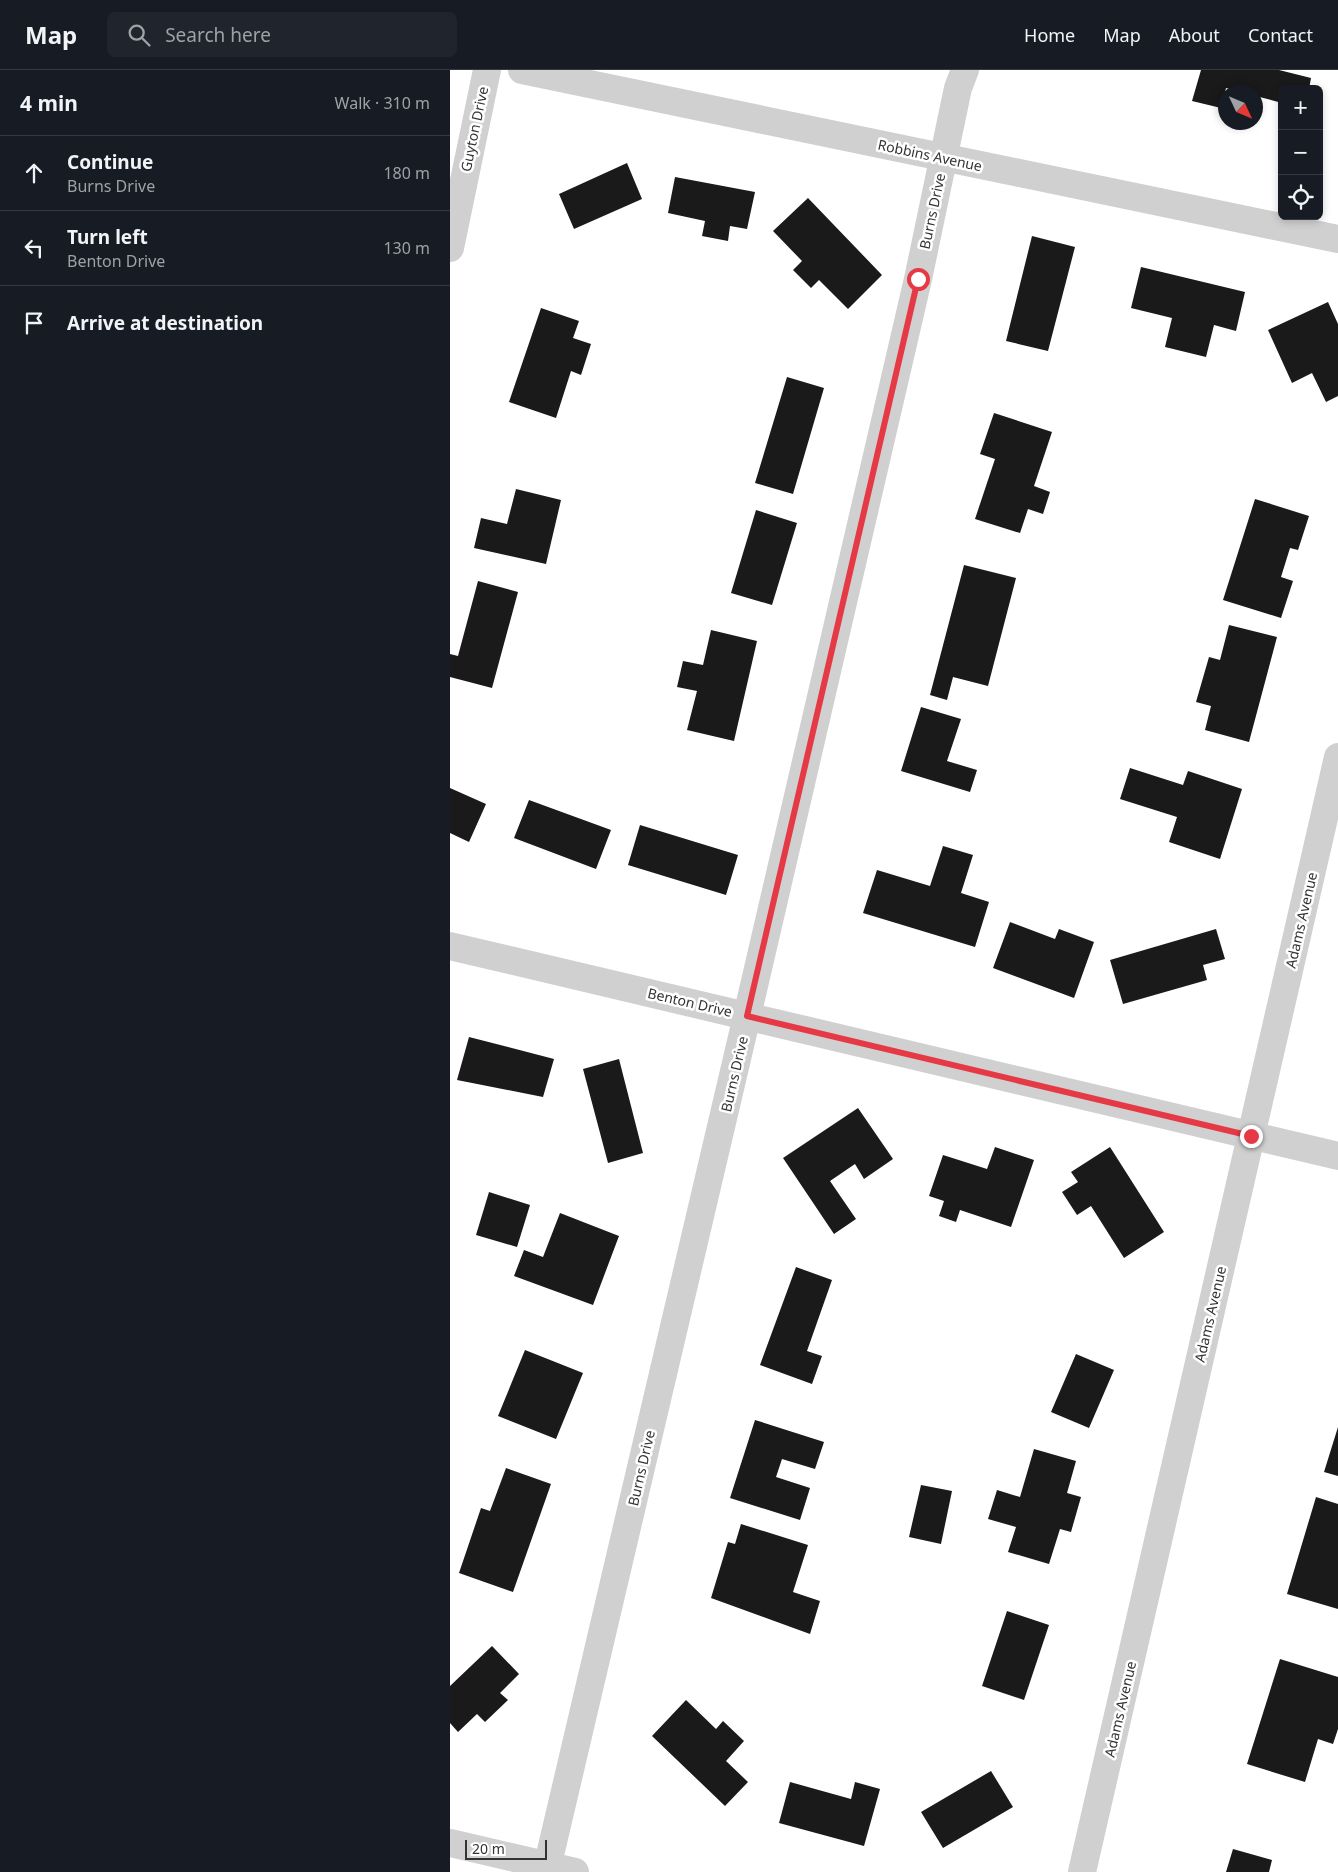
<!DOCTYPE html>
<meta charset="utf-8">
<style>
body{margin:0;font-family:"Noto Sans",sans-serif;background:#20242c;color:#f1f3f6}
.controls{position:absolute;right:15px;top:15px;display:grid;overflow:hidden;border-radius:8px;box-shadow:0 2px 8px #0003}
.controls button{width:45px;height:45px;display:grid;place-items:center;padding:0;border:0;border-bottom:1px solid #363941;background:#171b24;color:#f1f3f6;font:25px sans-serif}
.compass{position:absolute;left:768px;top:15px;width:45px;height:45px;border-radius:50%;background:#171b24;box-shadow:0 2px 8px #0003;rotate:134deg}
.scale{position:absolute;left:15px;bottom:12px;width:82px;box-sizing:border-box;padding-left:5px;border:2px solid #333;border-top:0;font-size:14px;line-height:18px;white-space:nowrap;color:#333;-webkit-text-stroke:4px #fff;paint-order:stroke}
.stop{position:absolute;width:15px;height:15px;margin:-11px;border:4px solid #e63946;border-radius:50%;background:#fff}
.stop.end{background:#e63946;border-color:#fff;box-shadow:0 1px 5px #0008}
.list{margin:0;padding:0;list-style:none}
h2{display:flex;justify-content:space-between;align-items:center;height:65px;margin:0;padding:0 20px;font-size:21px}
h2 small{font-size:16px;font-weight:400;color:#9ea1a6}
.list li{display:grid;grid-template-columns:32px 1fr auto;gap:15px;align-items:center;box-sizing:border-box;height:75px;padding:0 20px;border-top:1px solid #363941}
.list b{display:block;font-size:19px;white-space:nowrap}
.list p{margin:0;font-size:16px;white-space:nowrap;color:#9ea1a6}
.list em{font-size:16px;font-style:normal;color:#9ea1a6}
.icon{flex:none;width:28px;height:28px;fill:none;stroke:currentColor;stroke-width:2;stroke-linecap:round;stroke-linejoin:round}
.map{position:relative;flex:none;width:888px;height:1802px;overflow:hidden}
header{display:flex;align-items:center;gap:30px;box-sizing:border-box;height:70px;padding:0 25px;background:#171b24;border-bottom:1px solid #363941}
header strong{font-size:24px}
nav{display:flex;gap:28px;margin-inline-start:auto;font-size:18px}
.search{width:350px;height:45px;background:#20242c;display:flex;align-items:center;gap:12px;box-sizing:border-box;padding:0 18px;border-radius:8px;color:#9ea1a6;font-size:19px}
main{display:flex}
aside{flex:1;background:#171b24}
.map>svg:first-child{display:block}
.building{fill:#1a1a1a}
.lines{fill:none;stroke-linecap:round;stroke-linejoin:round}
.minor{stroke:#d0d0d0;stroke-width:28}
.route{stroke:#e63946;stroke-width:6}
.labels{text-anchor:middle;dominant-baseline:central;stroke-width:5;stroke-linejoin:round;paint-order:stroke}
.street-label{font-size:14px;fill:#333;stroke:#fff}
</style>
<header>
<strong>Map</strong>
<div class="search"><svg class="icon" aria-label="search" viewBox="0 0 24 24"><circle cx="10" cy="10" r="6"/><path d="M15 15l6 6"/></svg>Search here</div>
<nav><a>Home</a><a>Map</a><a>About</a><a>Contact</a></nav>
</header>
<main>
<aside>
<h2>4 min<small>Walk · 310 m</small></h2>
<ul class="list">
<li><svg class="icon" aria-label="ahead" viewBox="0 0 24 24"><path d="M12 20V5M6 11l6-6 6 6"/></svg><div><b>Continue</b><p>Burns Drive</p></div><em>180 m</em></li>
<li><svg class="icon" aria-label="left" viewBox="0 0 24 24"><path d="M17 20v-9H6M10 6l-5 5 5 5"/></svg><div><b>Turn left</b><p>Benton Drive</p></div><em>130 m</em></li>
<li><svg class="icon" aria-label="arrive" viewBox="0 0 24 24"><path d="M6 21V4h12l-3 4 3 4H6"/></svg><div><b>Arrive at destination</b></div></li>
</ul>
</aside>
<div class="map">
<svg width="888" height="1802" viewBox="0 0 888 1802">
<rect width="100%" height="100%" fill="#fff"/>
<!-- building -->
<path class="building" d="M751 0H829L861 8 859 19H832V33L806 26V22H792L776 18 771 38 742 31Z
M177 93 192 129 124 159 109 124Z
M225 107 305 122 297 159 280 156 278 171 252 166 255 151 218 143Z
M358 128 432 205 398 239 369 210 361 218 343 200 352 191 323 161Z
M582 166 625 177 598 281 556 271Z
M691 197 795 222 786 261 764 255 756 287 715 277 722 248 681 238Z
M878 232 888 254V326L876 332 862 303 842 313 818 260Z
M91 238 129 251 123 268 141 274 131 305 121 301 106 348 59 332Z
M337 307 374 318 343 424 305 413Z
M544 343 602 362 584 416 600 422 593 444 578 439 570 463 525 449 545 389 530 384Z
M66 419 111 430 96 494 24 478 31 448 57 454Z
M805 429 859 446 848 480 840 478 831 507 843 511 831 548 773 530Z
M306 440 347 453 322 535 281 523Z
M514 495 566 508 538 616 503 607 497 630 480 625Z
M28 511 68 522 42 618 0 607V584L8 586Z
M779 555 827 567 799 672 755 660 761 636 746 632 759 587 770 590Z
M261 560 307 571 284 671 237 660 247 621 227 617 233 591 253 595Z
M471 637 511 649 497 691 527 700 520 722 451 701Z
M680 698 733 715 738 701 792 719 770 789 719 772 727 747 670 729Z
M0 718 36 734 19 772 0 763Z
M79 730 161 760 146 799 64 768Z
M190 755 288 785 276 825 178 795Z
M493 776 523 785 511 823 539 832 525 877 413 843 427 800 480 816Z
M560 852 605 869 609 859 644 872 624 928 543 898Z
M766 859 775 889 753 895 757 910 673 934 660 890Z
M19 967 104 989 93 1027 7 1010Z
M169 989 193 1083 158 1093 133 999Z
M408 1038 443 1089 414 1109 405 1094 380 1111 406 1149 384 1164 333 1088Z
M545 1077 584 1090 561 1157 510 1140 506 1152 489 1146 494 1131 479 1126 493 1085 537 1099Z
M660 1077 714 1162 674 1188 641 1136 627 1145 612 1122 628 1112 621 1102Z
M39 1122 80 1135 67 1177 26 1165Z
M110 1143 169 1166 143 1235 64 1206 74 1180 93 1187Z
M346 1197 382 1210 357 1281 372 1286 362 1314 310 1295Z
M75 1280 133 1303 106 1369 48 1346Z
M626 1284 664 1300 639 1358 601 1342Z
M305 1350 374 1372 365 1399 332 1389 326 1407 360 1418 350 1450 280 1428Z
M888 1357V1406L874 1402Z
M584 1379 626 1391 617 1423 631 1427 621 1462 610 1459 599 1494 558 1482 566 1457 538 1449 547 1420 570 1427Z
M56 1398 101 1414 63 1522 9 1503 31 1438 40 1441Z
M471 1415 502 1421 491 1474 459 1467Z
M866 1427 888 1434V1539L837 1524Z
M291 1454 358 1475 343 1522 370 1531 360 1564 261 1528 278 1472 285 1474Z
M557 1541 599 1555 574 1630 532 1616Z
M42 1576 69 1604 50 1623 58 1630 35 1652 27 1644 8 1662 0 1653V1616Z
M830 1589 888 1607V1659L883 1674 868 1669 855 1712 797 1694Z
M236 1630 266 1659 273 1651 294 1671 276 1691 298 1712 275 1736 202 1666Z
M541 1701 563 1737 493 1778 471 1742Z
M340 1712 401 1729 405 1712 430 1719 414 1776 329 1753Z
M783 1779 822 1790 819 1802H776Z"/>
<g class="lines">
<!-- minor -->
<path class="minor" d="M72 0 888 169
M0 178 37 0
M0 876 888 1086
M0 1773 125 1802
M96 1802 297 946 468 209 508 18 515 0
M632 1802 888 687"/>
</g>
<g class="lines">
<!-- route -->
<path class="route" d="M468 209 297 946 801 1066"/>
</g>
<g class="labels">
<!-- street labels -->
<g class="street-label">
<text transform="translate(24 59) rotate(-78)">Guyton Drive</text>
<text transform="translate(480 85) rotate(12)">Robbins Avenue</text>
<text transform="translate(482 141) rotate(-78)">Burns Drive</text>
<text transform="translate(851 850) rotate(-77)">Adams Avenue</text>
<text transform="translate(240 932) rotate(13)">Benton Drive</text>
<text transform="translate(284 1004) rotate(-77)">Burns Drive</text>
<text transform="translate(760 1244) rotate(-77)">Adams Avenue</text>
<text transform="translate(191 1398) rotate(-77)">Burns Drive</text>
<text transform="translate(670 1639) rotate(-77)">Adams Avenue</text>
</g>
</g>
</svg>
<div class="controls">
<button>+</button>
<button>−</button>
<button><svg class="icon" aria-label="locate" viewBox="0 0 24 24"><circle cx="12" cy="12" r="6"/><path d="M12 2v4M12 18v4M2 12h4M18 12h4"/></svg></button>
</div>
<svg class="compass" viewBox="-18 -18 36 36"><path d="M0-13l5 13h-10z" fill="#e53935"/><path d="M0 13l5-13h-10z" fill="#9ea1a6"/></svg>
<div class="scale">20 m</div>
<div class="stop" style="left:468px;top:209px"></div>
<div class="stop end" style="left:801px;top:1066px"></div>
</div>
</main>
